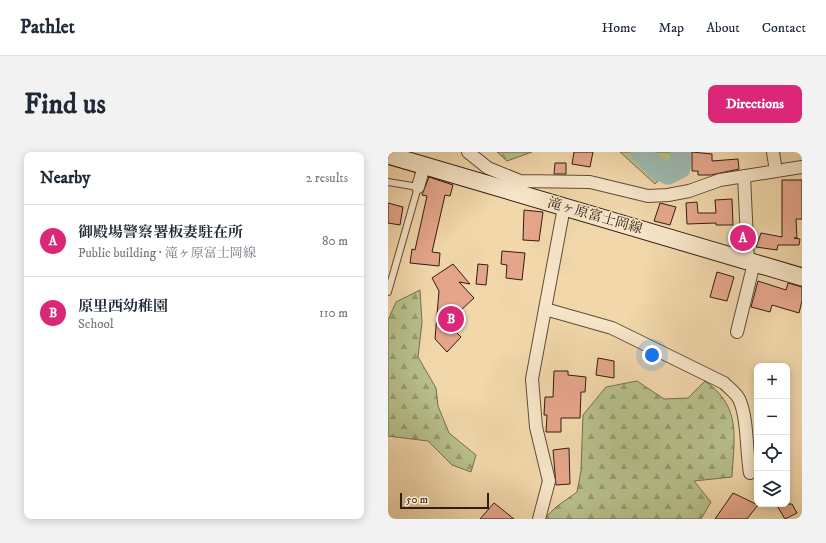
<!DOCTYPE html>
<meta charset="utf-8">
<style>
body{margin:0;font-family:"IM FELL DW Pica","Noto Serif JP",serif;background:#f2f2f3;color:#1f2937}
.controls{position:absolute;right:12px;bottom:12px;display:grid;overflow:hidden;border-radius:8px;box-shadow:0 2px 10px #0003}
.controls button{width:36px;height:36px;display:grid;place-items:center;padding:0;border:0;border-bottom:1px solid #e0e1e3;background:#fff;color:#1f2937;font:20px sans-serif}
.scale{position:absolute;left:12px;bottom:10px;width:89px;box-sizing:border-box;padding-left:4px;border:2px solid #301d13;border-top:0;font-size:11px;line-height:14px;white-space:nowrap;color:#301d13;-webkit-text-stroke:3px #f6e5c8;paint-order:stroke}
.you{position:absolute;left:264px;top:203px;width:14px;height:14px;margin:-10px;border:3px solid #fff;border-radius:50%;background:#1a73e8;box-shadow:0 0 0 6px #1a73e833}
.badge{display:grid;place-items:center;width:26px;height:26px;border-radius:50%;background:#db2777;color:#fff;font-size:13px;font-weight:700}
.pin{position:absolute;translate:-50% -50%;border:2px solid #fff;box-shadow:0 1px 4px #0006}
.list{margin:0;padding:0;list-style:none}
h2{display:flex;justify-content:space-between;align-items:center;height:52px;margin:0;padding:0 16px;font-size:17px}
h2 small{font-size:13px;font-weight:400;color:#747a83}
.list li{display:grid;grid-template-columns:26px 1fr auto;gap:12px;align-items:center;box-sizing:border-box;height:72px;padding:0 16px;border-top:1px solid #e0e1e3}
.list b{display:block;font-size:15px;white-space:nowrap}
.list p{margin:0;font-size:13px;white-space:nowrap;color:#747a83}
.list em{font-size:13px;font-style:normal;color:#747a83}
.icon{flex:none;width:22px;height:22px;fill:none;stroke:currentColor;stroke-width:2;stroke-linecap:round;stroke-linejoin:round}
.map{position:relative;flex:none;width:414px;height:367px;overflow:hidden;border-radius:8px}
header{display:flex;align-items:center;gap:24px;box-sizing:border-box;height:56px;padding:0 20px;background:#fff;border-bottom:1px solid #e0e1e3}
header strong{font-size:19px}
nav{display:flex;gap:22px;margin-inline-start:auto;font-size:14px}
.intro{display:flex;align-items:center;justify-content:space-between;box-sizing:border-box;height:96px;padding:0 24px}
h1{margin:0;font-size:28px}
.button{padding:10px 18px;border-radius:8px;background:#db2777;color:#fff;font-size:14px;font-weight:700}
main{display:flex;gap:24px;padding:0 24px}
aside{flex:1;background:#fff;border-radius:8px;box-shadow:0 2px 10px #0003}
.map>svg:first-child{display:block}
.forest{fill:url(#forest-firs);stroke:#746e4f}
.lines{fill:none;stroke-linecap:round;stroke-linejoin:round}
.river{stroke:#9cb8b1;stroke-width:21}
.building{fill:#e5a58a;stroke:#301d13}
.service-casing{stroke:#604c39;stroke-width:8}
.minor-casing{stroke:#604c39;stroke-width:14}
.secondary-casing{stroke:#301d13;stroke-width:19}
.service{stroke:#f6e5c8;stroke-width:6}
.minor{stroke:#f6e5c8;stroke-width:12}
.secondary{stroke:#f6e5c8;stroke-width:17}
.labels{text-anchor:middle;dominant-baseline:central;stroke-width:3;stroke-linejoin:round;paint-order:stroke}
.street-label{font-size:14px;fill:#301d13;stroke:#f6e5c8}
</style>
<header>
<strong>Pathlet</strong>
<nav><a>Home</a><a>Map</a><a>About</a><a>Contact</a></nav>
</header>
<div class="intro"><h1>Find us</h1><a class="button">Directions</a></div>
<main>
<aside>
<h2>Nearby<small>2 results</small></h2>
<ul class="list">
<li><span class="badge">A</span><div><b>御殿場警察署板妻駐在所</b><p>Public building · 滝ヶ原富士岡線</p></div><em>80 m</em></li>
<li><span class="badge">B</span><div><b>原里西幼稚園</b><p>School</p></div><em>110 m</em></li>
</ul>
</aside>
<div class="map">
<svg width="414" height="367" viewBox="0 0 414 367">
<defs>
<pattern id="forest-firs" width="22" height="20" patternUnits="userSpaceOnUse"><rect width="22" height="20" fill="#b7bf8b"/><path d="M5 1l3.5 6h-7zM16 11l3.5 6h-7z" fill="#959b70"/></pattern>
</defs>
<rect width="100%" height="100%" fill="#f1d7aa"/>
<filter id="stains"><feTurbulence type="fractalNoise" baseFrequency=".005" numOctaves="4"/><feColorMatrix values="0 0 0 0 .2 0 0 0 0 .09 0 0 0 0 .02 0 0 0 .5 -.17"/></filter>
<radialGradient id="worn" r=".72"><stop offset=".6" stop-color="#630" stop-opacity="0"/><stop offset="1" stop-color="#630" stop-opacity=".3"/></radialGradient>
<!-- forest -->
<path class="forest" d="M109 0H144L119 9Z
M232 0H298L267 32Z
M32 138 34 170 30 205 48 236 50 254 61 281 88 303 83 320 64 313 40 289 0 284V168L8 150Z
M249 229 276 247 300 246 317 229C354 255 346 285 344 325L306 329 323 350 313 367H156L168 355 189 340 193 319 195 263 218 235Z"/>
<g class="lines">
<!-- river -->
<path class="river" d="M253 0 270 17 280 22 292 16 293 0"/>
</g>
<!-- building -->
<path class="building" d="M186 0H205L202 15 184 12Z
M304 0 324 2V9L350 7 351 17 323 23H310V19H304Z
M167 11H178V22H166Z
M41 25 65 33 62 44 57 43 44 100 52 101 51 114 22 111 24 97 27 98 39 44 34 43Z
M394 28H414V67H408L409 86H406L412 87 411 93H390L389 98 368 95 373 81 394 85Z
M344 47 345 73H328V71L299 72 298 51 309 50 310 61H328L327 48Z
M0 51 15 55 12 73 0 71Z
M272 51 288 55 282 73 266 69Z
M136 58 155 60 151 89 135 88Z
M114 99 137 101 134 128 118 126 119 113 113 112Z
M65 112 82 132 71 130 86 146 72 159 75 164 68 169 67 179 73 185 59 200 47 187 51 139 44 126Z
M90 112 100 113 98 133 88 132Z
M329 120 346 125 339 149 322 145Z
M370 129 398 138 400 131 414 135V149L411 161 384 153 382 160 363 155Z
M210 206 226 209V226L208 223Z
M166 219H180V223L198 225 197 240H193L192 266H173V280H158L159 263H156L157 245H165Z
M181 296 182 332 168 333 165 298Z
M345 341 370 353 359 367H327Z
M106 351 126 367H92Z
M388 352H404L409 361 397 367Z"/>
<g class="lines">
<defs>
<path id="service" d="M0 30 30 35 0 140"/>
<path id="minor" d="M80 0 100 16 132 29
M385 0 388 19
M356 24 360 109
M30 35 36 14
M128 40 132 29 202 30 260 44 280 43 301 39 332 28 414 15
M157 157 224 176 336 231C341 236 348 241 351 247 360 266 358 299 362 321
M349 180 366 111
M151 367 161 329 148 275 144 227 176 55"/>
<path id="secondary" d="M0 3 414 125"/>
</defs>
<!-- service casing -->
<use href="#service" class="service-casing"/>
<!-- minor casing -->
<use href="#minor" class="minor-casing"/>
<!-- secondary casing -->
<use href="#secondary" class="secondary-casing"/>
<!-- service -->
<use href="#service" class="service"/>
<!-- minor -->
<use href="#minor" class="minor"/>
<!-- secondary -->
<use href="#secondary" class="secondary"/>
</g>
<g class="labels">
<!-- street labels -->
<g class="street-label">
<text transform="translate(207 64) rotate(16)">滝ヶ原富士岡線</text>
</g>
</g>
<rect width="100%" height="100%" filter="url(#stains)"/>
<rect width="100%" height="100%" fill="url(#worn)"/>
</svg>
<div class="controls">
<button>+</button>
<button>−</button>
<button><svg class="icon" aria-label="locate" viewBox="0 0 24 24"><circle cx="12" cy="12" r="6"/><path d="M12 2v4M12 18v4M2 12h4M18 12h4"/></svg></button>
<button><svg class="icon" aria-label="layers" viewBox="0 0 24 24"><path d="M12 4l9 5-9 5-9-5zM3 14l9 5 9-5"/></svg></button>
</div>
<div class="scale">50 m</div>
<div class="you"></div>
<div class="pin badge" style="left:355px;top:86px">A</div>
<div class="pin badge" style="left:63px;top:167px">B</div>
</div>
</main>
